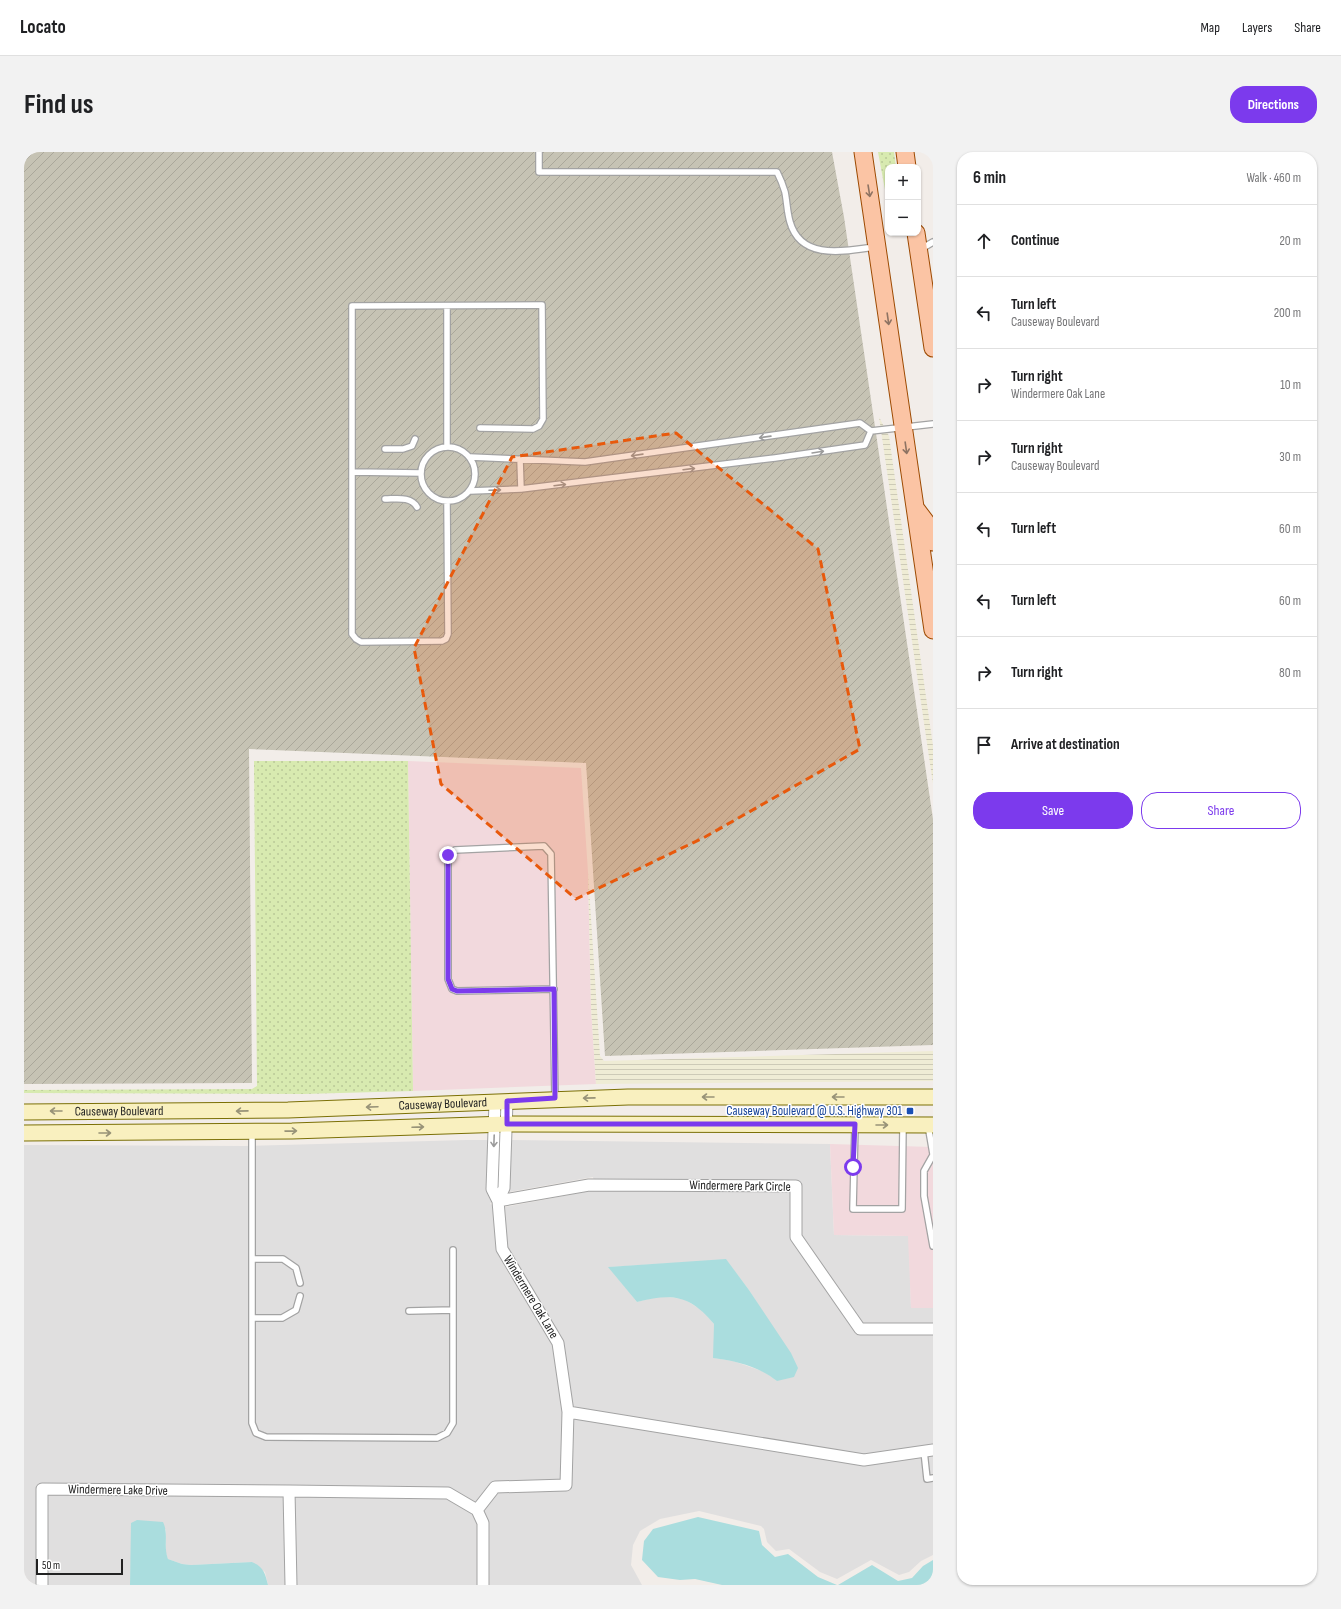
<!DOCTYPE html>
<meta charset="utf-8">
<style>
body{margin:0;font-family:"Sofia Sans Condensed",sans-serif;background:#f2f2f2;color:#202124}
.controls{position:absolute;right:12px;top:12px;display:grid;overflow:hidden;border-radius:8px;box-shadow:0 1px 3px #0004}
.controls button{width:36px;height:36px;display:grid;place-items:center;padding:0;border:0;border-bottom:1px solid #e0e0e0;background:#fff;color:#202124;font:20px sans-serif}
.scale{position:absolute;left:12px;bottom:10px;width:87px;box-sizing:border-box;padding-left:4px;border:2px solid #222;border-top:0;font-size:11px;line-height:14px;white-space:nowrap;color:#222;-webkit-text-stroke:3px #fff;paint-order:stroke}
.stop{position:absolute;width:12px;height:12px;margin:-9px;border:3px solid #7c3aed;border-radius:50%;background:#fff}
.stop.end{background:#7c3aed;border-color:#fff;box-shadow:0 1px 4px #0008}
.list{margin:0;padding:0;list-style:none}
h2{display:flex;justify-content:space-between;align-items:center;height:52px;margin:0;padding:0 16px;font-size:17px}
h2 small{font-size:13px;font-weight:400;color:#757577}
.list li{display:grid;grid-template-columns:26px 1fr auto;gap:12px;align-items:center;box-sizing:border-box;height:72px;padding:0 16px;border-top:1px solid #e0e0e0}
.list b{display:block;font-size:15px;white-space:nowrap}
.list p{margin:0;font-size:13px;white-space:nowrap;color:#757577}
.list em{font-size:13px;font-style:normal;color:#757577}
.actions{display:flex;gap:8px;padding:12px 16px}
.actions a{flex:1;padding:9px 0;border:1px solid #7c3aed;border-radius:16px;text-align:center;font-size:14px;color:#7c3aed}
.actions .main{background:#7c3aed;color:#fff}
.icon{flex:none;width:22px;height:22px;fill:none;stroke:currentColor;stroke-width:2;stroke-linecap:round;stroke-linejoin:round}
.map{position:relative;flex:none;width:909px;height:1433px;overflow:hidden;border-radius:16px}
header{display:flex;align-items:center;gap:24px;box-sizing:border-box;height:56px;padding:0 20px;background:#fff;border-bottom:1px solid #e0e0e0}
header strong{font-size:19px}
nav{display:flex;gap:22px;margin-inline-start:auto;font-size:14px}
.intro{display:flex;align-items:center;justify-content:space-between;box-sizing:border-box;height:96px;padding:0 24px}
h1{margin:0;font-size:28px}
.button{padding:10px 18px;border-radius:16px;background:#7c3aed;color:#fff;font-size:14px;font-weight:700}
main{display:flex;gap:24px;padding:0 24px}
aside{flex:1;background:#fff;border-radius:16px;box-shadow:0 1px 3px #0004}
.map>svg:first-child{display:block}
.residential{fill:#e0dfdf;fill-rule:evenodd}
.commercial{fill:#f2d9dd}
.construction{fill:url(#construction-furrows)}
.farmland{fill:url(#farmland-rules)}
.grass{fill:url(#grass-dots)}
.water{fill:#aaddde}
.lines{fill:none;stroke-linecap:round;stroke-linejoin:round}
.service-casing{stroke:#a3a3a3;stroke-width:8}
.minor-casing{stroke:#a3a3a3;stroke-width:13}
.secondary-casing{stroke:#7b7006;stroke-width:17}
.primary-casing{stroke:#9d4a02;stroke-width:19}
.service{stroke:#fff;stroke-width:5.5}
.minor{stroke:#fff;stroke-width:11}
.secondary{stroke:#f9f0bf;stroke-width:15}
.primary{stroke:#fbc4a4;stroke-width:17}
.oneway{stroke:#8e7363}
.oneway2{stroke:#9c9c9c}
.oneway3{stroke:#989378}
.route{stroke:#7c3aed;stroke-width:5}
.marked{fill:#e8590c;fill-opacity:0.2;stroke:#e8590c;stroke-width:3;stroke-dasharray:8 5;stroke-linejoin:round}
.transit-dot{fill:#1a4fb4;stroke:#fff;stroke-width:1.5}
.labels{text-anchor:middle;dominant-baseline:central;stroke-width:3;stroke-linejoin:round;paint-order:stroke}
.street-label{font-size:13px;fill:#222;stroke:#fff}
.transit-label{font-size:13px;fill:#164399;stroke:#fff;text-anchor:end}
</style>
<header>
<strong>Locato</strong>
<nav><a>Map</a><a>Layers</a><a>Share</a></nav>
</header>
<div class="intro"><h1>Find us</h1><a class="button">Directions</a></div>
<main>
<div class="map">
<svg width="909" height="1433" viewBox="0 0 909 1433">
<defs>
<pattern id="construction-furrows" width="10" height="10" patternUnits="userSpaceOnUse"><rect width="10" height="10" fill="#c6c3b4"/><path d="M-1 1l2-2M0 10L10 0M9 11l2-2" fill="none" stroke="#aaa79a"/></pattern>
<pattern id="farmland-rules" width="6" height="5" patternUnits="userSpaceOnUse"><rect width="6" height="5" fill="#efecd5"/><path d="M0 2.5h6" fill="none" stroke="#cdcab7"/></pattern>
<pattern id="grass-dots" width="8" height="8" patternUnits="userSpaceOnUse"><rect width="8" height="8" fill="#d8eab0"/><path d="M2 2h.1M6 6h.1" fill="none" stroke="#b9c897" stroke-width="1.8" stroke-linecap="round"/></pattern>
</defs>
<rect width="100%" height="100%" fill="#f2ede9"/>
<!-- residential -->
<path class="residential" d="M442 988H464L462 1037 468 1049 466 1052 469 1053 472 1097 487 1126 497 1119 483 1095 481 1055 571 1038 569 1025 485 1040 488 988 806 992 810 1083 885 1084 887 1156H909V1403L897 1409 885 1420 875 1423 847 1408 813 1427 796 1420 765 1397 752 1399 743 1390 740 1377 737 1374 675 1359 636 1367 616 1379 609 1393 607 1413 618 1433H244L241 1420 228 1410 167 1413 158 1412 144 1407 142 1401V1377L107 1408 106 1433H0V993L221 994ZM702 1108 725 1138 737 1157 753 1229 741 1220 709 1209 690 1206V1172L679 1159 660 1147 636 1144 613 1150 585 1115Z"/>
<!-- commercial -->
<path class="commercial" d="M384 609 557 616 564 720 567 855 572 932 389 939Z
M806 992 909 995V1156H887L884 1084 810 1083Z"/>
<!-- construction -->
<path class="construction" d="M0 0H808L820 65 909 667V893L581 904 562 611 225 597 228 931 0 932Z"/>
<!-- farmland -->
<path class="farmland" d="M855 265 865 284 909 594V632Z
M564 720 576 904 580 909 909 899V929L572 932 567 855Z"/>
<!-- grass -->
<path class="grass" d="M854 0H870L872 15H864V54Z
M230 609H384L389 939 280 942 0 941V938L228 937 233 934Z"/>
<!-- water -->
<path class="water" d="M702 1107 725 1138 767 1201 774 1216 770 1225 753 1229C734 1214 712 1209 689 1206L690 1172C666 1143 648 1141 613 1150L584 1115Z
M674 1365 735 1379 738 1393 751 1405 764 1402 794 1425 813 1433H698L671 1427 656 1428 634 1425 618 1408 620 1389 629 1377Z
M113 1368 139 1370C145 1382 139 1394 144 1407L158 1412 167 1413 228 1410C240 1415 241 1421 244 1433H106L107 1371Z
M909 1408V1433H814L848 1413 874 1429 888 1426 899 1414Z"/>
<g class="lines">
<defs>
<path id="service" d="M515 0V20H753C756 26 759 33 761 40 763 50 763 60 766 70 777 109 821 99 851 95
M897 97 909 90
M423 154V295
M397 322a27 27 0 1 1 54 0a27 27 0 1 1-54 0Z
M361 297H379L388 294 391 287
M446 305 561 310 836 271 847 279 909 272
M496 307 497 337
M328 320 397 321
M446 339 497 337 751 306 841 293 847 279
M361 347C372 347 387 344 393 355
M423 349 424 482 422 487 418 489 337 490 332 487 328 482V154L518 153 519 267 515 274 509 277 456 276
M530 837 433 839 428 837 424 827V703L431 698 520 694 527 702 531 946
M831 973 829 1057H878L879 973
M904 973 909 1002
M228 980V1271L232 1281 242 1285 413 1286 423 1281 429 1271V1098
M909 1003 900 1019V1044L909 1094
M228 1107H259L272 1116 276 1131
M385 1159 429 1158
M228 1166H258L272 1158 276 1144
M900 1299 903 1327 909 1326"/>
<path id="minor" d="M474 1049 565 1033 772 1034V1085L836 1177H909
M474 1049 480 1036 483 949
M544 1260 840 1308 909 1298
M265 1339 424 1341 453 1358 459 1371V1433
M453 1358 471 1335 542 1333 544 1260 534 1191 478 1097 474 1049 468 1037 471 950
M18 1433V1337L265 1339 267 1433"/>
<g id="secondary">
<path id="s1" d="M0 960 264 958 604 945H909"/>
<path d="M0 981 268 979 483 972 909 973"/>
</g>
<path id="primary" d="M839 0 909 478
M881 0 883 15
M892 81 909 196
M892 357 907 377 909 390"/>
</defs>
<!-- service casing -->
<use href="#service" class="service-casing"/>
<!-- minor casing -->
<use href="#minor" class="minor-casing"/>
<!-- secondary casing -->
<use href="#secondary" class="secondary-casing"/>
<!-- primary casing -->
<use href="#primary" class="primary-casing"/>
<!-- service -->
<use href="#service" class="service"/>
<!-- minor -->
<use href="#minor" class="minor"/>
<!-- secondary -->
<use href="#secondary" class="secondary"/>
<!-- primary -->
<use href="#primary" class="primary"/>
</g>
<!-- one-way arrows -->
<defs><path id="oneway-shaft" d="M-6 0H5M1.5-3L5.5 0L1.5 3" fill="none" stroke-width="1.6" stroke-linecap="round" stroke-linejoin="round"/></defs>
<g class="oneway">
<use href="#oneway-shaft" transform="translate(845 39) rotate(81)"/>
<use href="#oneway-shaft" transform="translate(864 167) rotate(82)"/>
<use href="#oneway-shaft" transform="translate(882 296) rotate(82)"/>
</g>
<g class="oneway2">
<use href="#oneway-shaft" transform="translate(741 285) rotate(172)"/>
<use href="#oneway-shaft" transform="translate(794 300) rotate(-9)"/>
<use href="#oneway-shaft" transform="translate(613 303) rotate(172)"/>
<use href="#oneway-shaft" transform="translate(665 317) rotate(-7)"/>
<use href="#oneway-shaft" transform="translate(536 333) rotate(-7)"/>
<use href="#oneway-shaft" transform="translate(471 338) rotate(-2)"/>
<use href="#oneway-shaft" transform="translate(470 989) rotate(92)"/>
</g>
<g class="oneway3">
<use href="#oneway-shaft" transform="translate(684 945) rotate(180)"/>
<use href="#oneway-shaft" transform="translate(814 945) rotate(180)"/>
<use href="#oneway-shaft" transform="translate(565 946) rotate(179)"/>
<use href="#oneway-shaft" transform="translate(348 955) rotate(178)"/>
<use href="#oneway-shaft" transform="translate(32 959) rotate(180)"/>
<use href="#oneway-shaft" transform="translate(218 959) rotate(179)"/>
<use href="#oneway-shaft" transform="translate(858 973)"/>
<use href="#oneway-shaft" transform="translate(394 975) rotate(-2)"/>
<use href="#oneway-shaft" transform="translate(267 979) rotate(-1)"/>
<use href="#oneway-shaft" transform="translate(81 981)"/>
</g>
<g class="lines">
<!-- route -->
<path class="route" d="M424 703V827L428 837 433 839 530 837 531 946 483 949V972H831L829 1015"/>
</g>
<!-- marked area -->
<path class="marked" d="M652 281 794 397 836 597 681 685 552 747 417 632 390 496 488 305Z"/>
<!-- markers -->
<rect class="transit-dot" x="882" y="955" width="8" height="8" rx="2"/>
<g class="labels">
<!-- street labels -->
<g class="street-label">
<text stroke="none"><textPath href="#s1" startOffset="419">Causeway Boulevard</textPath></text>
<text stroke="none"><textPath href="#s1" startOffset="95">Causeway Boulevard</textPath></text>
<text transform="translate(716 1034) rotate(1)">Windermere Park Circle</text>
<text transform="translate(507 1145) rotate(59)">Windermere Oak Lane</text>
<text transform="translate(94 1338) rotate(1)">Windermere Lake Drive</text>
</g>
<!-- transit labels -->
<g class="transit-label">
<text x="878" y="959">Causeway Boulevard @ U.S. Highway 301</text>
</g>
</g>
</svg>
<div class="controls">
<button>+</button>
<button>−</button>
</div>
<div class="scale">50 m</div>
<div class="stop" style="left:829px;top:1015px"></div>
<div class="stop end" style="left:424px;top:703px"></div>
</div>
<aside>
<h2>6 min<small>Walk · 460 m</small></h2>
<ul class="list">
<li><svg class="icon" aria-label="ahead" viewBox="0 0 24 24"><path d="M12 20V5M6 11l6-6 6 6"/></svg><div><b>Continue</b></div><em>20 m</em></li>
<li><svg class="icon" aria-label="left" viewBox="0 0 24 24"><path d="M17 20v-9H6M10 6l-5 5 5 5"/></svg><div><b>Turn left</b><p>Causeway Boulevard</p></div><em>200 m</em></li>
<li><svg class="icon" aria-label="right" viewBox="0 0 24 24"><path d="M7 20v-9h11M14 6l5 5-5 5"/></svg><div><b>Turn right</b><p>Windermere Oak Lane</p></div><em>10 m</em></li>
<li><svg class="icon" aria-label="right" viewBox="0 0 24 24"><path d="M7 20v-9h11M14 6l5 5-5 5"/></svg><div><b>Turn right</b><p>Causeway Boulevard</p></div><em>30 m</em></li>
<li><svg class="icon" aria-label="left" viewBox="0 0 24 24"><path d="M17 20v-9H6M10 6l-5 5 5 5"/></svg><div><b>Turn left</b></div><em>60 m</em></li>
<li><svg class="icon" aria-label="left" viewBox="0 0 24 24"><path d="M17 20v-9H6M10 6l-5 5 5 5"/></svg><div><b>Turn left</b></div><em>60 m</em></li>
<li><svg class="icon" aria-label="right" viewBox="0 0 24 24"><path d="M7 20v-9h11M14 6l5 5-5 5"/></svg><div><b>Turn right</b></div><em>80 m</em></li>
<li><svg class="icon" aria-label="arrive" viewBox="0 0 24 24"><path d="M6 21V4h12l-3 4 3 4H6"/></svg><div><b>Arrive at destination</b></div></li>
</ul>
<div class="actions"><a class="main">Save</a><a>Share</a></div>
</aside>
</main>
